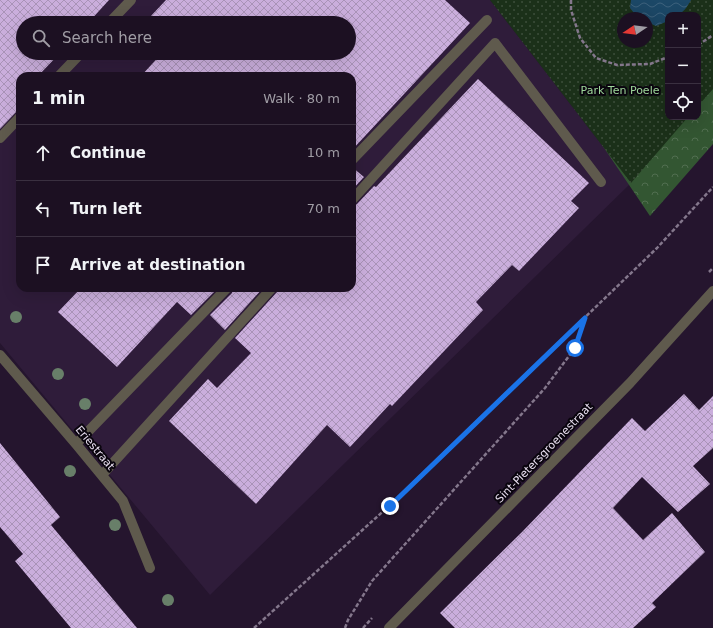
<!DOCTYPE html>
<meta charset="utf-8">
<style>
body{margin:0;font-family:"DejaVu Sans",sans-serif;background:#291e2f;color:#f1f3f6}
.controls{position:absolute;right:12px;top:12px;display:grid;overflow:hidden;border-radius:8px;box-shadow:0 4px 16px #0002}
.controls button{width:36px;height:36px;display:grid;place-items:center;padding:0;border:0;border-bottom:1px solid #3a3040;background:#1c1022;color:#f1f3f6;font:20px sans-serif}
.compass{position:absolute;left:617px;top:12px;width:36px;height:36px;border-radius:50%;background:#1c1022;box-shadow:0 4px 16px #0002;rotate:257deg}
.stop{position:absolute;width:12px;height:12px;margin:-9px;border:3px solid #1a73e8;border-radius:50%;background:#fff}
.stop.end{background:#1a73e8;border-color:#fff;box-shadow:0 1px 4px #0008}
.list{margin:0;padding:0;list-style:none}
h2{display:flex;justify-content:space-between;align-items:center;height:52px;margin:0;padding:0 16px;font-size:17px}
h2 small{font-size:13px;font-weight:400;color:#a09da5}
.list li{display:grid;grid-template-columns:26px 1fr auto;gap:12px;align-items:center;box-sizing:border-box;height:56px;padding:0 16px;border-top:1px solid #3a3040}
.list b{display:block;font-size:15px;white-space:nowrap}
.list em{font-size:13px;font-style:normal;color:#a09da5}
.icon{flex:none;width:22px;height:22px;fill:none;stroke:currentColor;stroke-width:2;stroke-linecap:round;stroke-linejoin:round}
.map{position:relative;flex:none;width:713px;height:628px;overflow:hidden}
.search{position:absolute;background:#1c1022;box-shadow:0 4px 16px #0002;left:16px;top:16px;width:340px;height:44px;display:flex;align-items:center;gap:10px;box-sizing:border-box;padding:0 14px;border-radius:22px;color:#a09da5;font-size:15px}
.panel{position:absolute;background:#1c1022;box-shadow:0 4px 16px #0002;left:16px;top:72px;width:340px;height:220px;border-radius:12px}
.map>svg:first-child{display:block}
.built{fill:#2f1c3a;fill-rule:evenodd}
.forest{fill:url(#forest-crowns)}
.park{fill:url(#park-dots);fill-rule:evenodd}
.water{fill:url(#water-waves)}
.building{fill:url(#building-cross-hatch)}
.lines{fill:none;stroke-linecap:round;stroke-linejoin:round}
.path{stroke:#84778c;stroke-width:2.5;stroke-dasharray:4 2;stroke-linecap:butt}
.minor{stroke:#5f5a4d;stroke-width:10}
.tree{fill:#687f69}
.route{stroke:#1a73e8;stroke-width:5}
.labels{text-anchor:middle;dominant-baseline:central;stroke-width:4;stroke-linejoin:round;paint-order:stroke}
.park-label{font-size:11px;fill:#9ed69a;stroke:#0a050e}
.street-label{font-size:11px;fill:#e9dff0;stroke:#0a050e}
</style>
<div class="map">
<svg width="713" height="628" viewBox="0 0 713 628">
<defs>
<pattern id="forest-crowns" width="20" height="18" patternUnits="userSpaceOnUse"><rect width="20" height="18" fill="#335632"/><path d="M2 6a3 3 0 1 1 6 0M12 15a3 3 0 1 1 6 0" fill="none" stroke="#516e50"/></pattern>
<pattern id="park-dots" width="8" height="8" patternUnits="userSpaceOnUse"><rect width="8" height="8" fill="#1b3019"/><path d="M2 2h.1M6 6h.1" fill="none" stroke="#3c4e3b" stroke-width="1.8" stroke-linecap="round"/></pattern>
<pattern id="water-waves" width="16" height="10" patternUnits="userSpaceOnUse"><rect width="16" height="10" fill="#1c4867"/><path d="M0 5q4-4 8 0t8 0" fill="none" stroke="#3d627d"/></pattern>
<pattern id="building-cross-hatch" width="8" height="8" patternUnits="userSpaceOnUse"><rect width="8" height="8" fill="#caaedc"/><path d="M0 0l8 8M0 8l8-8" fill="none" stroke="#a993b7"/></pattern>
</defs>
<rect width="100%" height="100%" fill="#25152e"/>
<!-- built -->
<path class="built" d="M0 0H490L631 183 210 595 0 343ZM23 23H349V53H23ZM20 76H352V288H20Z"/>
<!-- forest -->
<path class="forest" d="M507 4 668 117H698V68L713 55V144L650 216Z"/>
<!-- park -->
<path class="park" d="M490 0H713V89L698 106V15H668V117H688L631 183ZM623 18H647V42H623Z"/>
<!-- water -->
<path class="water" d="M631 0H691C684 12 682 15 668 15V21L656 26 647 22V18H638L630 8Z"/>
<!-- building -->
<path class="building" d="M0 0H109L88 23H23V53H60L38 76H20V108L0 129Z
M166 0H445L470 23 352 150V76H141L162 53H349V23H156L150 17Z
M478 79 589 183 571 201 579 208 519 271 512 265 476 302 483 310 392 406 390 404 350 447 327 425 256 504 169 421 208 379 217 388 251 353 235 338 277 292 278 288H352V206L357 204 374 186 376 187Z
M352 167 364 177 352 190Z
M81 288H218L191 315 177 302 117 367 58 312Z
M233 288H263L225 330 210 315 232 293Z
M684 394 699 410 713 396V448L693 466 710 484 678 512 642 477 613 508 643 540 672 513 705 552 652 603 656 607 633 628H455L440 613 522 532 632 418 645 431Z
M0 443 60 517 51 525 137 628H71L15 561 23 554 0 527Z"/>
<g class="lines">
<!-- path -->
<path class="path" d="M571 0V10L580 38 596 58 617 65 650 64 668 57
M698 45 713 35
M709 272 713 268
M254 628 389 506 657 248 713 187
M345 628 348 620 372 581 545 388 575 348 585 320
M363 628 372 618"/>
<!-- minor -->
<path class="minor" d="M109 23 131 0
M59 76 81 53
M0 138 20 117
M352 160 487 20
M352 200 495 43 601 182
M0 355 76 444 123 501 150 568
M76 444 227 288
M102 475 272 288
M389 628 630 383 713 291"/>
</g>
<!-- trees -->
<g class="tree">
<circle cx="16" cy="317" r="6"/>
<circle cx="58" cy="374" r="6"/>
<circle cx="85" cy="404" r="6"/>
<circle cx="70" cy="471" r="6"/>
<circle cx="115" cy="525" r="6"/>
<circle cx="168" cy="600" r="6"/>
</g>
<g class="lines">
<!-- route -->
<path class="route" d="M390 506 585 318 575 348"/>
</g>
<g class="labels">
<!-- park labels -->
<g class="park-label">
<text x="620" y="90">Park Ten Poele</text>
</g>
<!-- street labels -->
<g class="street-label">
<text transform="translate(95 448) rotate(50)">Eriestraat</text>
<text transform="translate(544 453) rotate(-46)">Sint-Pietersgroenestraat</text>
</g>
</g>
</svg>
<div class="controls">
<button>+</button>
<button>−</button>
<button><svg class="icon" aria-label="locate" viewBox="0 0 24 24"><circle cx="12" cy="12" r="6"/><path d="M12 2v4M12 18v4M2 12h4M18 12h4"/></svg></button>
</div>
<svg class="compass" viewBox="-18 -18 36 36"><path d="M0-13l5 13h-10z" fill="#e53935"/><path d="M0 13l5-13h-10z" fill="#a09da5"/></svg>
<div class="stop" style="left:575px;top:348px"></div>
<div class="stop end" style="left:390px;top:506px"></div>
<div class="search"><svg class="icon" aria-label="search" viewBox="0 0 24 24"><circle cx="10" cy="10" r="6"/><path d="M15 15l6 6"/></svg>Search here</div>
<section class="panel">
<h2>1 min<small>Walk · 80 m</small></h2>
<ul class="list">
<li><svg class="icon" aria-label="ahead" viewBox="0 0 24 24"><path d="M12 20V5M6 11l6-6 6 6"/></svg><div><b>Continue</b></div><em>10 m</em></li>
<li><svg class="icon" aria-label="left" viewBox="0 0 24 24"><path d="M17 20v-9H6M10 6l-5 5 5 5"/></svg><div><b>Turn left</b></div><em>70 m</em></li>
<li><svg class="icon" aria-label="arrive" viewBox="0 0 24 24"><path d="M6 21V4h12l-3 4 3 4H6"/></svg><div><b>Arrive at destination</b></div></li>
</ul>
</section>
</div>
